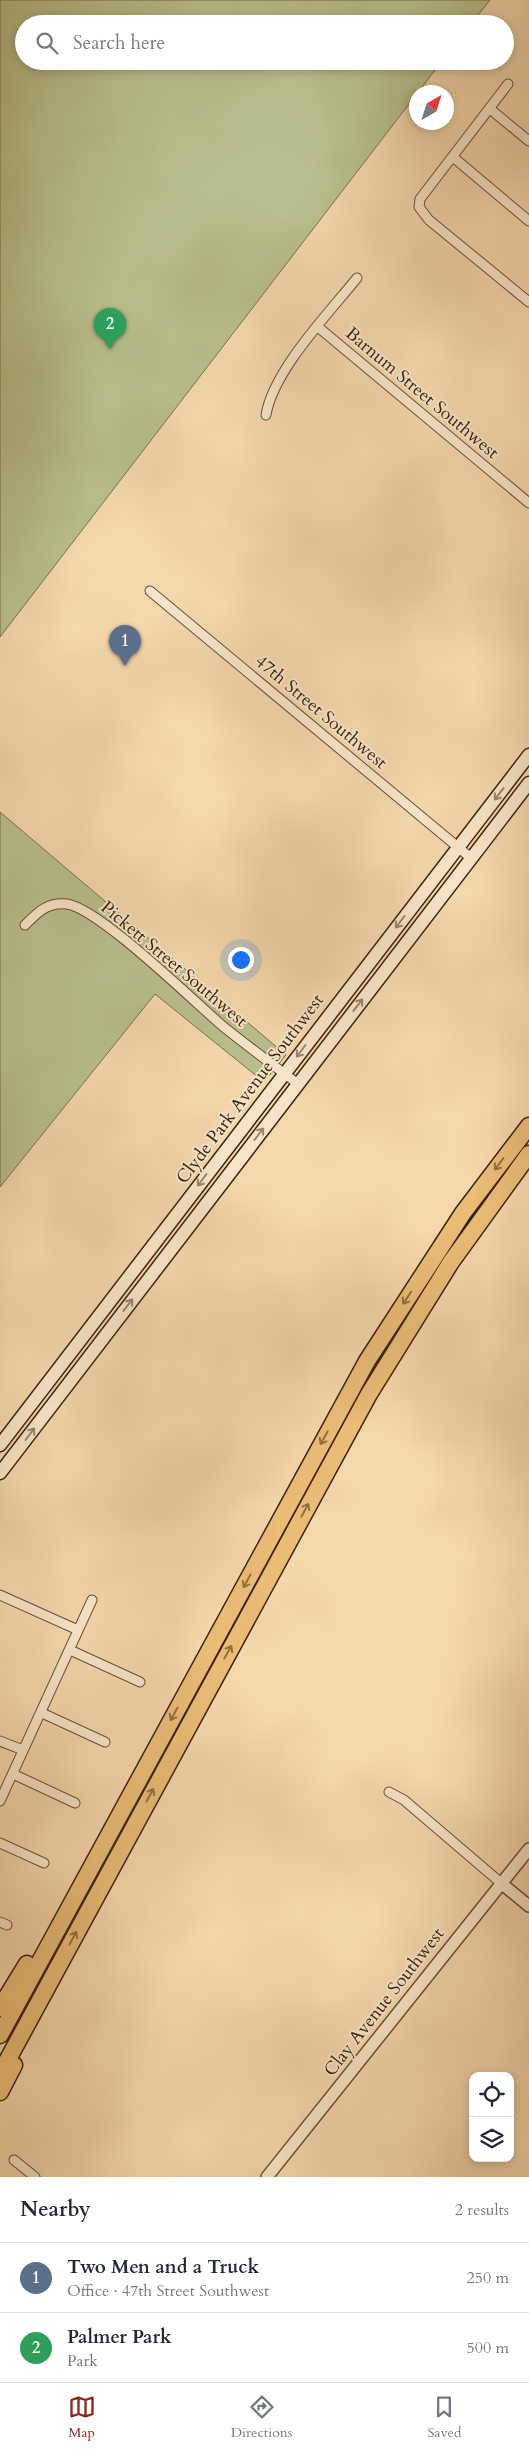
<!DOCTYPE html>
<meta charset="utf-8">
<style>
body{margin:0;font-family:Cardo,serif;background:#f2f2f3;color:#1f2937}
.controls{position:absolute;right:15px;bottom:15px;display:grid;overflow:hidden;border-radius:10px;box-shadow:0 2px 8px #0003}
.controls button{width:45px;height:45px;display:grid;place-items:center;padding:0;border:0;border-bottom:1px solid #e0e1e3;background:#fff;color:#1f2937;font:25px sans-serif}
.compass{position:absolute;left:409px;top:85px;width:45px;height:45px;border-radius:50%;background:#fff;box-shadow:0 2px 8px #0003;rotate:39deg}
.you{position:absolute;left:240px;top:959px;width:18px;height:18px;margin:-12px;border:4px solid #fff;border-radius:50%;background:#1a73e8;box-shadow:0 0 0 8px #1a73e833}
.badge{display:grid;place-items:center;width:32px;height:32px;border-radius:50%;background:#8f2418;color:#fff;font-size:16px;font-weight:700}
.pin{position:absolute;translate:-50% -41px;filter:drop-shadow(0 1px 2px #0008)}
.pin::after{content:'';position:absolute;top:26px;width:18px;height:15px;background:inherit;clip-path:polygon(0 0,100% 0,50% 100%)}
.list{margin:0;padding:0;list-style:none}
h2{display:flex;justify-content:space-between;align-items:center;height:65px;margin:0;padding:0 20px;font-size:21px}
h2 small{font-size:16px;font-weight:400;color:#747a83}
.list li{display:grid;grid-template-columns:32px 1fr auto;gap:15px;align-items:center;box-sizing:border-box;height:70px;padding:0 20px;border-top:1px solid #e0e1e3}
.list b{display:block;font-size:19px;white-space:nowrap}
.list p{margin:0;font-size:16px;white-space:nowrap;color:#747a83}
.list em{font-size:16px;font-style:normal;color:#747a83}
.icon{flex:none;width:28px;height:28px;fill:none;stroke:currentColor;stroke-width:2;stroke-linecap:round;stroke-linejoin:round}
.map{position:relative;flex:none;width:529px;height:2177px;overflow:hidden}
.search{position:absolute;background:#fff;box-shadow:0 2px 8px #0003;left:15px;right:15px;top:15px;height:55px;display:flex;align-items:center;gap:12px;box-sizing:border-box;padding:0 18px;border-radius:28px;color:#747a83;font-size:19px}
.sheet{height:205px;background:#fff}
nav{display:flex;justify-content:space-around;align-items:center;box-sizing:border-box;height:70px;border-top:1px solid #e0e1e3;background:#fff;font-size:14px;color:#747a83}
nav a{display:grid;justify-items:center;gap:2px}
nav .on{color:#8f2418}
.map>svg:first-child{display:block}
.green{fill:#b8bf8c;stroke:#7a704c}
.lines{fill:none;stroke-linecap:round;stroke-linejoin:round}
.minor-casing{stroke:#6a4f33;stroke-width:11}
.tertiary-casing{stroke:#6a4f33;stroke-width:14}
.secondary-casing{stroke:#3c220b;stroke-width:15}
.motorway-casing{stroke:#3c220b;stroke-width:19}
.minor{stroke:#f8e5c9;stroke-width:9}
.tertiary{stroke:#f8e5c9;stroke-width:11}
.secondary{stroke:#f8e5c9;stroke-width:12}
.motorway{stroke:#eabc76;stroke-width:16}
.oneway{stroke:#9a846a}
.oneway2{stroke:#936f40}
.labels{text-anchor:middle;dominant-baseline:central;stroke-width:4;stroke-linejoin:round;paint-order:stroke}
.street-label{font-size:18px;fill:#3c220b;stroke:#f8e5c9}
</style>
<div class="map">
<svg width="529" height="2177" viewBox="0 0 529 2177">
<rect width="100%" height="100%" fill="#f5d7ac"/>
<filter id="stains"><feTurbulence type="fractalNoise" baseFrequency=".004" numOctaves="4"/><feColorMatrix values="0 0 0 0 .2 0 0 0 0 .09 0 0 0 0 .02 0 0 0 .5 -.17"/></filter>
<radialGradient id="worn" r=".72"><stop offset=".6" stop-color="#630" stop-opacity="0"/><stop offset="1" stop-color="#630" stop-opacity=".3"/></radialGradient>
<!-- green -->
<path class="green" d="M0 0H490L471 24H24V61H442L0 637Z
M0 812 286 1055 264 1082 155 994 0 1187Z"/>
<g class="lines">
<defs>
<path id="minor" d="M508 84 420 199 419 207 429 220 529 302
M490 109 529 141
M453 157 529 221
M318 327 529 503
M266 415C273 371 328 314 357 278
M150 591 471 858
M25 925C38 912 47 902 67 904 100 909 194 1002 225 1028 249 1047 273 1065 298 1084
M0 1595 78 1630
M70 1650 140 1682
M42 1713 105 1742
M0 1741 23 1750
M13 1774 75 1803
M389 1792 404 1800 501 1883
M0 1801 92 1600
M0 1843 44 1863
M0 1922 7 1925
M14 2160 35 2177"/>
<path id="tertiary" d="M501 1883 529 1906
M267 2177 529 1849"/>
<path id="secondary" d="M0 1445 529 755
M0 1473 529 783"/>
<path id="motorway" d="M0 2008 27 1964
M0 2035 367 1361 463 1213 529 1126
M0 2074 369 1394 451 1262 529 1154
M0 2092 14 2065"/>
</defs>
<!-- minor casing -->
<use href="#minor" class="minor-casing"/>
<!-- tertiary casing -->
<use href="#tertiary" class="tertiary-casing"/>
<!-- secondary casing -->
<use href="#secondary" class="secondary-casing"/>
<!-- motorway casing -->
<use href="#motorway" class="motorway-casing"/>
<!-- minor -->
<use href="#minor" class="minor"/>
<!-- tertiary -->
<use href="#tertiary" class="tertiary"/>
<!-- secondary -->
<use href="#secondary" class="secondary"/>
<!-- motorway -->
<use href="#motorway" class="motorway"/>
</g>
<!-- one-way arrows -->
<defs><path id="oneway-shaft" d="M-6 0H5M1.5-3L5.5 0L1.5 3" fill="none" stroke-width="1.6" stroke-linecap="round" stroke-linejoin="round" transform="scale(1.25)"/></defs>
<g class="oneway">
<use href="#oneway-shaft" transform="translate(499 794) rotate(128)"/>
<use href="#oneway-shaft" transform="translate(400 922) rotate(127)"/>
<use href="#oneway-shaft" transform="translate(358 1005) rotate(-52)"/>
<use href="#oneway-shaft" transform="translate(301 1051) rotate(127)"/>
<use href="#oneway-shaft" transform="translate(259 1134) rotate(-53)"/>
<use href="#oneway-shaft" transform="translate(202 1180) rotate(127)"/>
<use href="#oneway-shaft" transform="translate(128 1305) rotate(-52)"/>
<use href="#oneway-shaft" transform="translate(30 1434) rotate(-53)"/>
</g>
<g class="oneway2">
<use href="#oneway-shaft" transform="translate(499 1164) rotate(127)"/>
<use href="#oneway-shaft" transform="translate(407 1298) rotate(123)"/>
<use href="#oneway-shaft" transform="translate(324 1438) rotate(119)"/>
<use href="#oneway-shaft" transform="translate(305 1510) rotate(-62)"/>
<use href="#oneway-shaft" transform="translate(247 1581) rotate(118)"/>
<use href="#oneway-shaft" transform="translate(228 1652) rotate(-61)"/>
<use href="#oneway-shaft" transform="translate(174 1714) rotate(119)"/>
<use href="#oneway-shaft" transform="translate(150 1795) rotate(-62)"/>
<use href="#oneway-shaft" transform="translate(73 1938) rotate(-62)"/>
</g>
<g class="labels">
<!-- street labels -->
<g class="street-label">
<text transform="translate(422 393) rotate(40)">Barnum Street Southwest</text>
<text transform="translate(321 712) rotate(40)">47th Street Southwest</text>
<text transform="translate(174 964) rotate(40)">Pickett Street Southwest</text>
<text transform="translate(250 1089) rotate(-53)">Clyde Park Avenue Southwest</text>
<text transform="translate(384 2002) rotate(-52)">Clay Avenue Southwest</text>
</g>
</g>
<rect width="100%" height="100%" filter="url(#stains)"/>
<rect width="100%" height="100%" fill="url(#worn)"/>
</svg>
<div class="controls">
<button><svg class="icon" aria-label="locate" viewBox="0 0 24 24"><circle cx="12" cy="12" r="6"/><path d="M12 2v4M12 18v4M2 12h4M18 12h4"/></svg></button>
<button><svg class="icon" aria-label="layers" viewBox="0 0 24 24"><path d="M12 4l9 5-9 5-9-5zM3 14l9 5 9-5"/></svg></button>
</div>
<svg class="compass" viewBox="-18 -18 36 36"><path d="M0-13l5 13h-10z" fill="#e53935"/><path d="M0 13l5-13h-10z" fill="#747a83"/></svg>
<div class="you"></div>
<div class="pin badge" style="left:125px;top:666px;background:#5c6f8a">1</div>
<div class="pin badge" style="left:110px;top:349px;background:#2e9e5b">2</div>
<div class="search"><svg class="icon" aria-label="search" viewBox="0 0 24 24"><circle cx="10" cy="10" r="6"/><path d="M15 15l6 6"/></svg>Search here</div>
</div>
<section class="sheet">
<h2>Nearby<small>2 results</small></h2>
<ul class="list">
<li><span class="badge" style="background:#5c6f8a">1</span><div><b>Two Men and a Truck</b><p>Office · 47th Street Southwest</p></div><em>250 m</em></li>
<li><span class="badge" style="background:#2e9e5b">2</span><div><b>Palmer Park</b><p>Park</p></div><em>500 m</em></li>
</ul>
</section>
<nav>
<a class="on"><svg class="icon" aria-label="map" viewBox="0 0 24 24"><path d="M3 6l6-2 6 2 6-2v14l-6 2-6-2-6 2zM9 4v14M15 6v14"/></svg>Map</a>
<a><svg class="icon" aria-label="directions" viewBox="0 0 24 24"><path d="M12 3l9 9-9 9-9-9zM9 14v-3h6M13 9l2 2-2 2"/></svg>Directions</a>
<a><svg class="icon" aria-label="saved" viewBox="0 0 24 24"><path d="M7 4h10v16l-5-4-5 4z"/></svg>Saved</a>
</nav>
